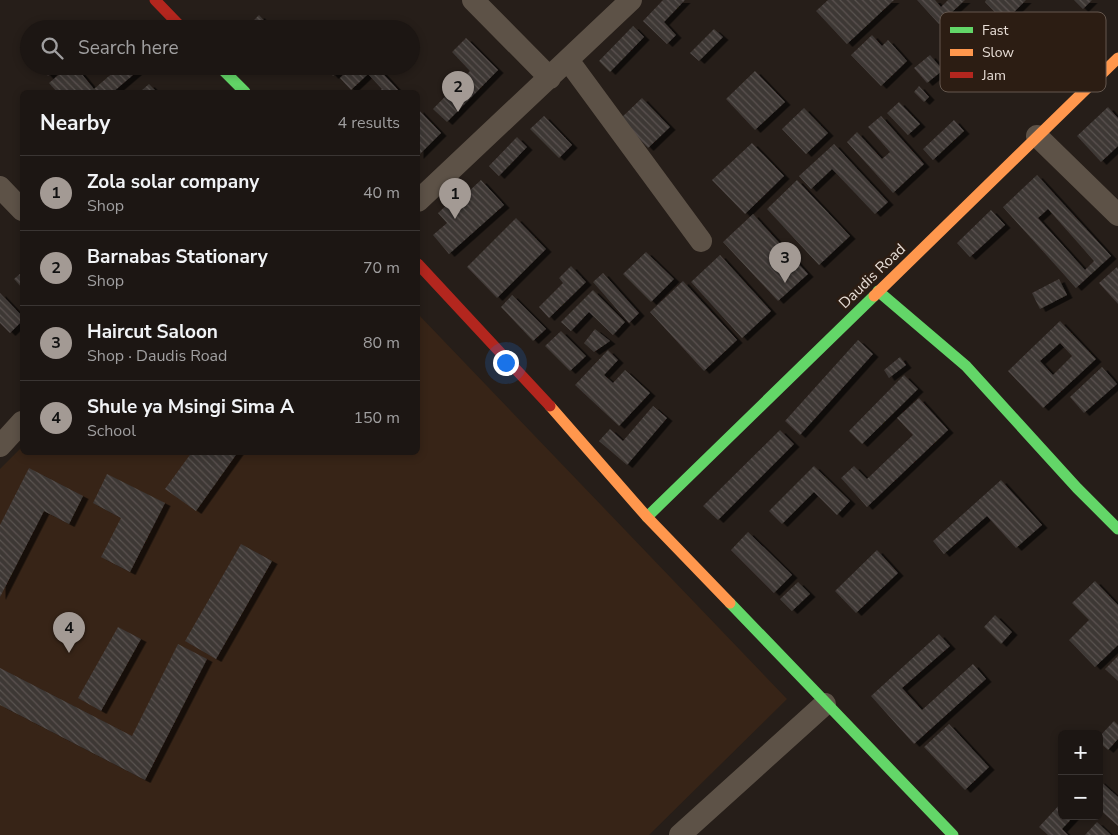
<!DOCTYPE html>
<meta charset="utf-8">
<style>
body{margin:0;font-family:"Nunito Sans",sans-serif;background:#292321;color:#f1f3f6}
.controls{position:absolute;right:15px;bottom:15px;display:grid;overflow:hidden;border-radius:8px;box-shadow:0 2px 8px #0003}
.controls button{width:45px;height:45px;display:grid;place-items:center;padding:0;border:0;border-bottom:1px solid #3a3533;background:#1c1613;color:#f1f3f6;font:25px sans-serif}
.you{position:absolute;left:505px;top:362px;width:18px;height:18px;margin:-12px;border:4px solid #fff;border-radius:50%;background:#1a73e8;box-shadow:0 0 0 8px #1a73e833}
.badge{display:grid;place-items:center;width:32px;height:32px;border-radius:50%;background:#a39a94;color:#111;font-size:16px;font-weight:700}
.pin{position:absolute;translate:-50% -41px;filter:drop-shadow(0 1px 2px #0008)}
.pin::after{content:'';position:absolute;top:26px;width:18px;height:15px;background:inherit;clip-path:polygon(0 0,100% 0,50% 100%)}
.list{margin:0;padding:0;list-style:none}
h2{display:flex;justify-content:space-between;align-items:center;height:65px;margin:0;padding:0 20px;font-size:21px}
h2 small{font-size:16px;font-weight:400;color:#a09fa0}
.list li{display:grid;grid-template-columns:32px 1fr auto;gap:15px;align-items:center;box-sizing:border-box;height:75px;padding:0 20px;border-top:1px solid #3a3533}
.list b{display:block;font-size:19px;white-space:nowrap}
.list p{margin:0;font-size:16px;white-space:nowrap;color:#a09fa0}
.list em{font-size:16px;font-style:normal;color:#a09fa0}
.icon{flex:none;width:28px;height:28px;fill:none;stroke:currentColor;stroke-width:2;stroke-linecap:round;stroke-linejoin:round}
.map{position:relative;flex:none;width:1118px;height:835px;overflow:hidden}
.search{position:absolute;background:#1c1613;box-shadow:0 2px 8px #0003;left:20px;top:20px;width:400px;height:55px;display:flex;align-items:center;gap:12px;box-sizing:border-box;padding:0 18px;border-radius:28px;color:#a09fa0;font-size:19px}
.panel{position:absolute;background:#1c1613;box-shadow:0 2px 8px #0003;left:20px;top:90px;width:400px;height:365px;border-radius:8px}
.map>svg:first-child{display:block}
.built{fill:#372417}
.building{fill:url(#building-back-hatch);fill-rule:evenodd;filter:url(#shadow)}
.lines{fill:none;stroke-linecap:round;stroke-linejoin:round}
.street{stroke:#5d5247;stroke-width:22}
.fast{stroke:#63d668;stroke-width:11}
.slow{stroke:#ff974d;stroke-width:11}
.jam{stroke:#b3261e;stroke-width:11}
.labels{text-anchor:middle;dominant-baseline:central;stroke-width:5;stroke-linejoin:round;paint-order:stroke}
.street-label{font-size:15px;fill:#e7ddd6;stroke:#2c1d13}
.key{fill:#2c1d13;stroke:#64574e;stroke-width:1}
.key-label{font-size:14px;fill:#e7ddd6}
</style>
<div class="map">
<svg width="1118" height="835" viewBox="0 0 1118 835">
<defs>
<pattern id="building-back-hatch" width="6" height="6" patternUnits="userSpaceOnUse" patternTransform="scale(1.25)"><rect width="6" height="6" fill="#3e3734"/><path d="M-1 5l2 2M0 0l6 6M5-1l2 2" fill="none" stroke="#5a5451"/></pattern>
<filter id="shadow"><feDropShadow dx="5.5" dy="3" stdDeviation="0" flood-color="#0009"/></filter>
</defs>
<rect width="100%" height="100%" fill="#261e19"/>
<!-- built -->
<path class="built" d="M418 314 787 699 649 835H0V469L22 447V452H418Z"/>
<!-- building -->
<path class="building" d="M663 0H685L664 22 676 35 667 44 643 21Z
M828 0H894L847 44 816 11Z
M917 0H935L941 7 948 0H965L939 24Z
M986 0H1026L1014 12 1041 39 1031 49 985 2Z
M1074 0H1092L1083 9Z
M259 15 272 29H245Z
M335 20 343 29H325Z
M633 26 644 37 610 72 599 61Z
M714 29 723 37 699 61 690 53Z
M872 35 882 46 888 40 907 61 881 86 851 55Z
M466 38 498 70 447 122 433 109 470 71 452 52Z
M930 55 943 70 927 83 914 68Z
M39 66H58L48 76Z
M69 66H75L94 89 116 70 113 66H138L140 69 113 92H57L49 83Z
M324 66H344L333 76Z
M352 66H376L400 92H378L382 89 368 74 351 90 340 78Z
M755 71 785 102 755 130 726 99Z
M149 84 157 92H140Z
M919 86 929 97 924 102 914 92Z
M642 98 670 127 648 148 620 119Z
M899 102 920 124 908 135 887 113Z
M1108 107 1118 118V146L1101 162 1077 136Z
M804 108 828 133 806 154 782 129Z
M418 109 441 133 418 156Z
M544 116 572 145 559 158 530 129Z
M881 116 924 164 893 193 847 142 857 132 882 159 890 152 868 127Z
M954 120 964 131 933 160 923 149Z
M517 137 527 147 499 176 489 166Z
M752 143 784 176 745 214 712 180Z
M834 144 888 202 875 214 832 169 811 189 799 176Z
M1037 175 1111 256 1076 288 1003 207ZM1048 209 1094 261 1085 270 1038 218Z
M481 180 504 205 449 254 433 235 447 223 438 213 463 190 468 192Z
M797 180 850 236 819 265 767 209Z
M991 210 1005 225 970 257 957 243Z
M753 214 808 274 778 301 723 242Z
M516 218 546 249 497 298 467 267Z
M646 252 674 279 651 302 623 274Z
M720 255 771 311 742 338 691 282Z
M571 266 586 282 549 318 539 307 563 283 559 278Z
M1117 267 1118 269V304L1099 283Z
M22 272V288L14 279Z
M603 273 639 313 629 323 593 282Z
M1059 279 1067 295 1040 309 1032 293Z
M683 281 737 340 704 371 650 312Z
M593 290 625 322 613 335 589 312 571 331 561 322Z
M0 293 22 316V321L10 333 0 323Z
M512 295 546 329 533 341 501 307Z
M1060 321 1096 359 1043 408 1008 371ZM1060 343 1072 356 1053 375 1040 361Z
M595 329 610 341 594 352 584 343Z
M561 331 586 356 570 371 545 346Z
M858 340 873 354 800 435 785 421Z
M608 350 618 360 604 375 613 383 625 370 650 393 619 426 575 385Z
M900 357 906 365 889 378 884 370Z
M1102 367 1117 384 1084 413 1070 397Z
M904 375 918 389 862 444 849 431Z
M919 398 948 430 867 507 841 478 854 466 867 479 913 435 897 418Z
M653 406 667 418 627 465 599 441 610 429 623 441Z
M780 430 794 444 718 520 703 506Z
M192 452H238L196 511 165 489Z
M814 466 850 501 837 515 814 492 782 524 769 511Z
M29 468 83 496 69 524 44 511 0 597V525Z
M107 474 165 503 130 572 101 557 121 518 93 503Z
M1001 480 1042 525 1016 548 987 516 944 554 933 541Z
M748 532 792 575 774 593 731 550Z
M241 544 272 561 216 659 185 641Z
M877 550 898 573 856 613 835 591Z
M1095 581 1118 605V645L1095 667 1069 640 1089 620 1072 603Z
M798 582 810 594 792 611 780 599Z
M995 615 1012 632 1001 644 984 627Z
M118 627 141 639 101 711 78 698Z
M939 634 950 646 902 688 922 710 973 664 986 679 914 744 871 696Z
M178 644 207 659 145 780 0 705V668L132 736Z
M1118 656V681L1105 669Z
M1114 721 1118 725V739L1108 750 1099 742V737Z
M949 724 989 767 965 790 924 747Z
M1099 780 1118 797V826L1099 809Z
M1062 802V816H1074L1062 829 1068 835H1048L1039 827Z
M1097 822 1111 835H1085Z"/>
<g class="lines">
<!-- street -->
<path class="street" d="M473 0 550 78
M568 60 701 241
M1037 136 1118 215
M0 187 22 210
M418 201 631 0
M0 446 22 422
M680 835 825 704"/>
<!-- fast -->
<path class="fast" d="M219 66 245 92
M878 291 966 366 1077 488 1118 529
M647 517 874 296
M730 603 953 835"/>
<!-- slow -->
<path class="slow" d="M874 296 1118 58
M550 406 647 517 730 603"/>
<!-- jam -->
<path class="jam" d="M155 0 183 29
M418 264 550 406"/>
</g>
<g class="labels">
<!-- street labels -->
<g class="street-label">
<text transform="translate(872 276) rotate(-44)">Daudis Road</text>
</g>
</g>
<!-- legend -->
<rect x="940" y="12" width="166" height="80" rx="8" class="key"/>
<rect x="950" y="27" width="23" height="6" fill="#63d668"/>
<rect x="950" y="49" width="23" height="7" fill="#ff974d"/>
<rect x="950" y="72" width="23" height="6" fill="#b3261e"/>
<g class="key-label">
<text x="982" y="35">Fast</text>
<text x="982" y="57">Slow</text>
<text x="982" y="80">Jam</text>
</g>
</svg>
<div class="controls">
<button>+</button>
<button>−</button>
</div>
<div class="you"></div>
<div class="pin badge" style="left:455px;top:219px">1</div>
<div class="pin badge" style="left:458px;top:112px">2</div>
<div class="pin badge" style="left:785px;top:283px">3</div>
<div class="pin badge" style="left:69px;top:653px">4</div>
<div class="search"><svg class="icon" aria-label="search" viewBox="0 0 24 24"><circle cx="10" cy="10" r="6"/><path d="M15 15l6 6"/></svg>Search here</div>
<section class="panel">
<h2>Nearby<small>4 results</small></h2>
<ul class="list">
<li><span class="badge">1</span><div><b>Zola solar company</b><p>Shop</p></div><em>40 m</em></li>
<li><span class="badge">2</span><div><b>Barnabas Stationary</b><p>Shop</p></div><em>70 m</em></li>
<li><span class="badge">3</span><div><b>Haircut Saloon</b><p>Shop · Daudis Road</p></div><em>80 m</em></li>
<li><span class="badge">4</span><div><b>Shule ya Msingi Sima A</b><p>School</p></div><em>150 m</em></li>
</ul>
</section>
</div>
